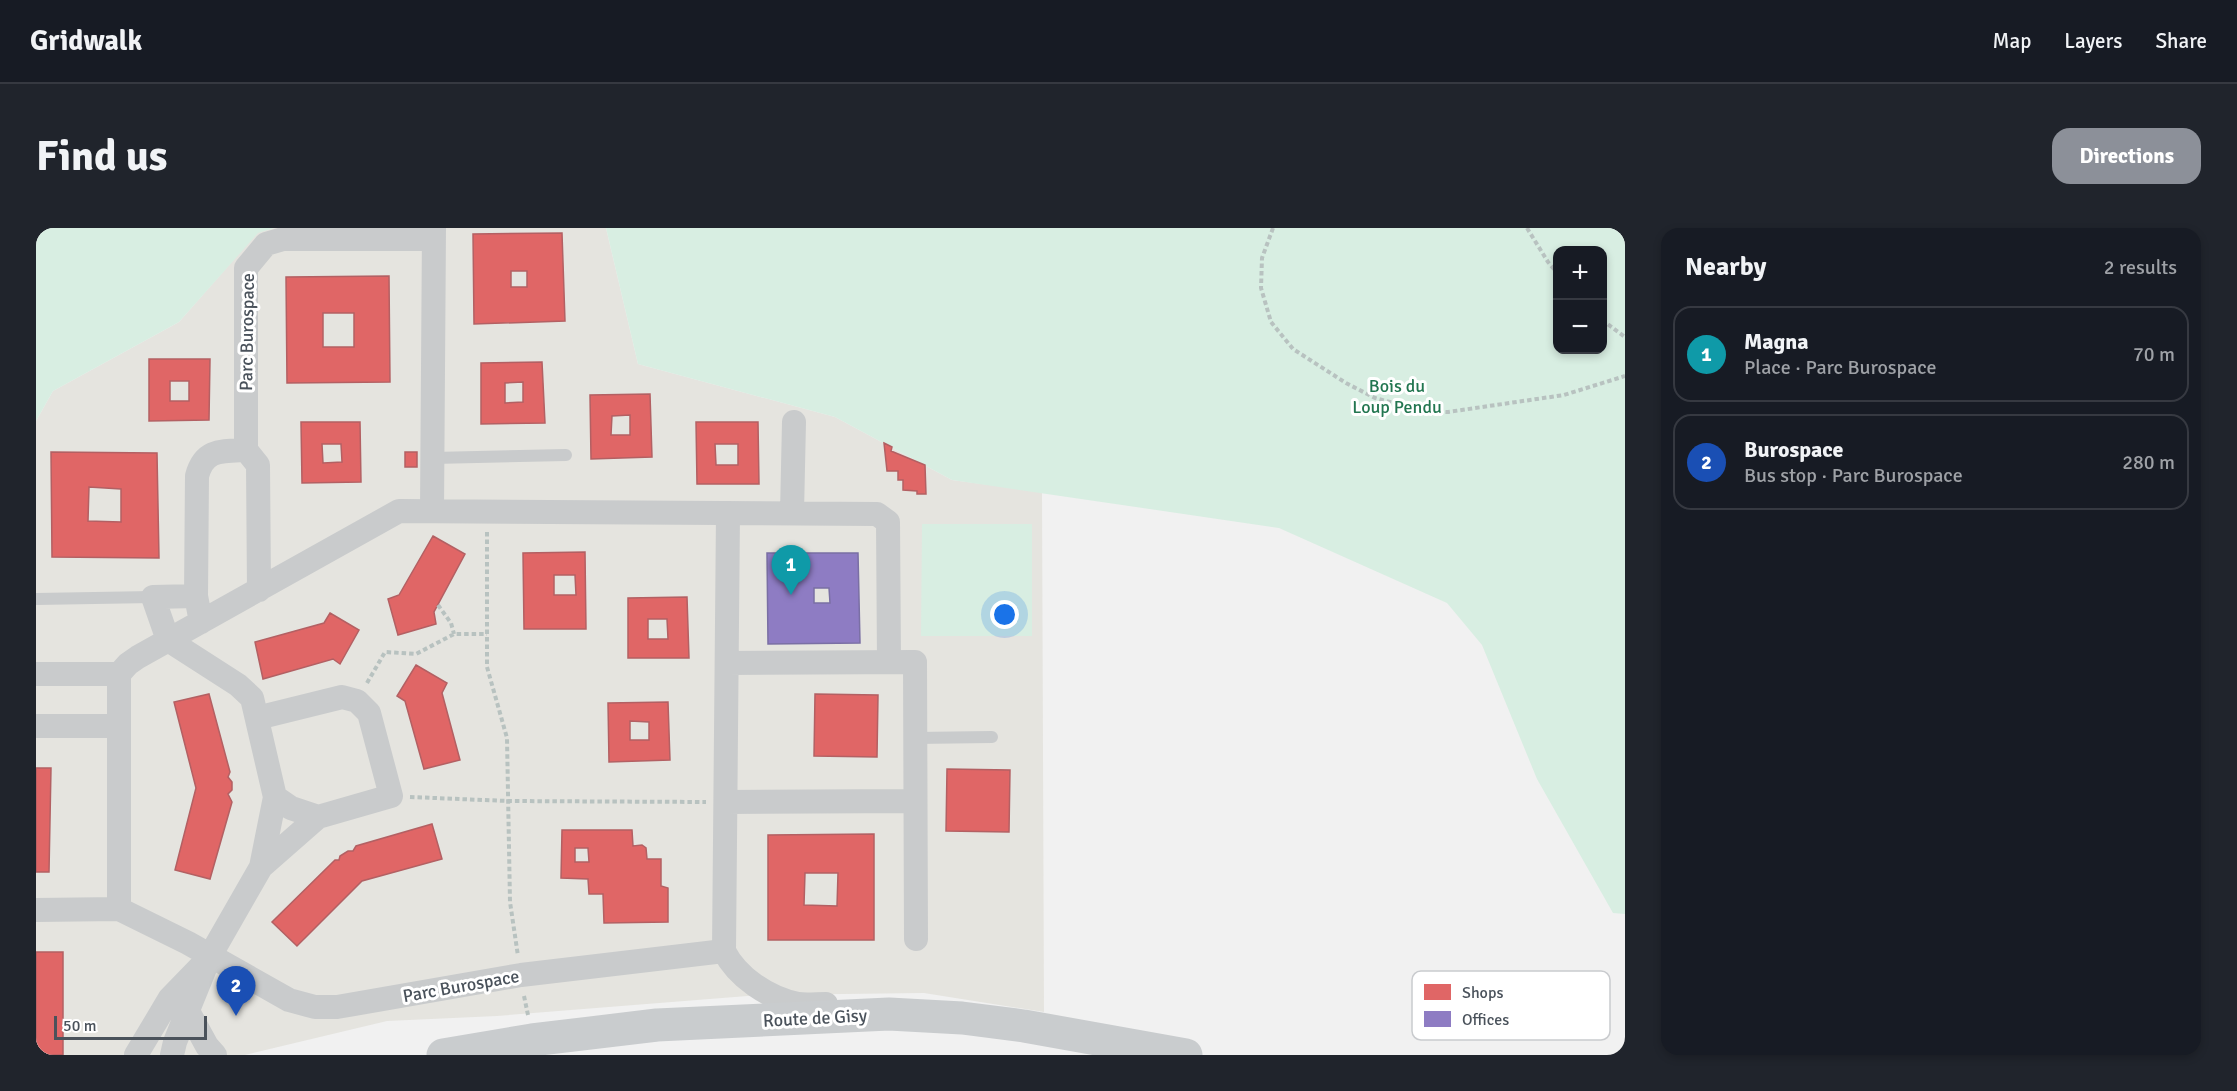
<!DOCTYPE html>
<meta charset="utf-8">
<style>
body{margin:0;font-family:Signika,sans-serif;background:#20242c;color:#f1f3f6}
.controls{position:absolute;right:18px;top:18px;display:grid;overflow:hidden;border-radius:12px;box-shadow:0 3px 9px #0003}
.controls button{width:54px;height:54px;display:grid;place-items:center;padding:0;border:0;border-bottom:2px solid #363941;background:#171b24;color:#f1f3f6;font:30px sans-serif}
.scale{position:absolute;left:18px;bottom:15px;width:153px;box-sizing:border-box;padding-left:6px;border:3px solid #4a525b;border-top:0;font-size:16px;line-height:21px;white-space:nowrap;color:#4a525b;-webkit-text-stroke:4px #fff;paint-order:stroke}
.you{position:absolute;left:969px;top:387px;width:21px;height:21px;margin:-15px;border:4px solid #fff;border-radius:50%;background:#1a73e8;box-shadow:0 0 0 9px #1a73e833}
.badge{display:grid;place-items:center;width:39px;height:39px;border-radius:50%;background:#8c9099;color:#fff;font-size:20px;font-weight:700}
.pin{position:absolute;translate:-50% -50px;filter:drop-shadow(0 2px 3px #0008)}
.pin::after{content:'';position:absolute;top:32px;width:21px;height:18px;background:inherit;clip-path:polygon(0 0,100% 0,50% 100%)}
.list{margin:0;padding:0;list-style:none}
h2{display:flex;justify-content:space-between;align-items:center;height:78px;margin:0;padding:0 24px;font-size:26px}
h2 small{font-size:20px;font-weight:400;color:#9ea1a6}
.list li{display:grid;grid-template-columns:39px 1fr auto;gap:18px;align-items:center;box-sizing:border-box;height:96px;margin:0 12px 12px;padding:0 12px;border:2px solid #363941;border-radius:18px}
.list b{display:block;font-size:22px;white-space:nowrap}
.list p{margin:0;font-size:20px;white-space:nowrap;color:#9ea1a6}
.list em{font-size:20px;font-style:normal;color:#9ea1a6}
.map{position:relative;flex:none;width:1589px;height:827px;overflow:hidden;border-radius:18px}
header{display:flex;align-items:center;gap:36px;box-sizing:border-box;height:84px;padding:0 30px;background:#171b24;border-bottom:2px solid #363941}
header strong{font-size:28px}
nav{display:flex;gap:33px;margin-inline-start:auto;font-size:21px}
.intro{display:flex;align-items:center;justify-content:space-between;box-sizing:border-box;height:144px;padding:0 36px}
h1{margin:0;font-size:42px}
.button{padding:15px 27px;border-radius:18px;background:#8c9099;color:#fff;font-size:21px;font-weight:700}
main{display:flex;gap:36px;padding:0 36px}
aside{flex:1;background:#171b24;border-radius:18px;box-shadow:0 3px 9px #0003}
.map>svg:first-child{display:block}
.commercial{fill:#e5e4df}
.green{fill:#d8eee2;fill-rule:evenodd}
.shops{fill:#e06666;stroke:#b36063;stroke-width:1.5;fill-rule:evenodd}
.offices{fill:#8e7cc3;stroke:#7a6fa4;stroke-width:1.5;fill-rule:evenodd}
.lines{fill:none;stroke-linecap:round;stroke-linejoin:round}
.path{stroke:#b8c2c0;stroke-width:4;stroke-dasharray:4.5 3;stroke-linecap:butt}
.lane{stroke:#c9cbcc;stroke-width:12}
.street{stroke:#c9cbcc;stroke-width:24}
.secondary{stroke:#c9ccce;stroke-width:33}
.labels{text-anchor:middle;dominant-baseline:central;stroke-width:6;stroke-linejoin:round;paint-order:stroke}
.street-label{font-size:18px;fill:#4a525b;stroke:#fff}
.park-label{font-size:18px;fill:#227650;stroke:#fff}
.key{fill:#fff;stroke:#c9cbce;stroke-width:1.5}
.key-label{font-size:16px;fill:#4a525b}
</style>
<header>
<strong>Gridwalk</strong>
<nav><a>Map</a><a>Layers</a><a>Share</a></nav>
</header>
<div class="intro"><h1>Find us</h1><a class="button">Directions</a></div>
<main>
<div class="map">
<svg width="1589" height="827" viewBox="0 0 1589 827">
<rect width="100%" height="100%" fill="#f1f1f1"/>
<!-- commercial -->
<path class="commercial" d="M238 0H570L602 136 799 189 916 252 1006 264 1008 784 888 765 724 767 461 788 351 793 209 827H0V193L17 163 143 94 222 4Z"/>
<!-- green -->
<path class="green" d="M0 0H238L222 5 143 94 17 163 0 193Z
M570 0H1589V686L1577 685 1501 551 1446 417 1411 375 1243 300 916 252 799 189 602 136ZM1522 22H1566V122H1522Z
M886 296H996V408H885Z"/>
<!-- shops -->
<path class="shops" d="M526 5 529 93 438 96 437 6ZM475 43H491V59H475Z
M353 48 354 154 251 155 250 49ZM287 85H318V119H287Z
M113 131H174L173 192 113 193ZM134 153H153V173H134Z
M506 134 509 195 445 196V135ZM487 154V174L469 175V155Z
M614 166 616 229 555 231 554 167ZM594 187V207H575L576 188Z
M265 194H324L325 254 266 255ZM286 216H305L306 234 287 235Z
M660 194H722L723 256H661ZM679 216H702V237H680Z
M848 215 856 219 855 223 889 237 890 266H881V263L867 262V252H862V243H851Z
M15 224 121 225 123 330 16 329ZM53 259 85 261V294L52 293Z
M369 224H381V239H369Z
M397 308 429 326 398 384 400 396 362 407 352 371 363 367Z
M549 324 550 401H488L487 325ZM518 347H539L540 367H518Z
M651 369 653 430H592V370ZM612 391H631L632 411H612Z
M294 385 323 402 304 436 297 431 227 451 219 414 288 395Z
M380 437 411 455 406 465 424 532 388 541 369 473 361 468Z
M173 466 194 544 192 549 196 554V562L192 566 196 574 174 651 139 642 160 560 138 474Z
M779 466 842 467 841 529 778 528Z
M632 474 634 532 573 534 572 475ZM594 493 613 494V512H594Z
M0 540H15L13 644H0Z
M911 541 974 542 973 604 910 603Z
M396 596 406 631 326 653 261 718 236 694 299 632H303L304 628 312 623H317L320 618Z
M526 602H596L597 618 606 617 610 620 611 631H625V658L632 660V694L568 695 567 666H553L552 651 525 650ZM539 620H552L553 634H539Z
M838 606V712H732V607ZM769 645H802L801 678 768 677Z
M0 724H27V827H0Z"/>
<!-- offices -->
<path class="offices" d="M731 325H822L824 415 732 416ZM778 360H793L794 375H778Z"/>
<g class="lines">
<!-- path -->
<path class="path" d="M1237 0 1226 30 1225 60 1235 94 1257 121 1310 155 1339 170 1388 183 1412 184 1528 167 1589 148
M1491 0 1512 34 1522 46
M1566 92 1589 109
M451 304V439L471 510 474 674 482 728
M402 377 415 395 418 406
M331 455 349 424 380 426 418 406H451
M374 569 472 573 670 574
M488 768 492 787"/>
<!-- lane -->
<path class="lane" d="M397 230 530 227
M0 371 117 369
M879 510 956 509"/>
<!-- street -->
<path class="street" d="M210 222 222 237 223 362
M396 283 398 0
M692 285 688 723C701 749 732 770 762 776 770 777 781 776 790 776
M756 285 758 194
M165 394 160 368 161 248C168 221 185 223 210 222V40L230 16 247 11H397
M691 435 879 434 880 711
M0 446H83
M221 490 306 469 321 473 333 485 355 568 282 589 225 639
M0 498H83
M239 569 255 580 282 589
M690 574 879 573
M0 682 83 681
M688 723 485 747 301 779H279L253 772 152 715 83 681V446L92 436 102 429 363 283 841 286 852 294 853 434
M153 785 171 818 179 827
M100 827 134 770 166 737
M136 827 139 814 174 728 225 639 239 569 216 470 202 457 132 412 117 369 160 368"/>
<!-- secondary -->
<path class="secondary" d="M407 827 496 812 621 797 853 786 926 790 988 798 1150 827"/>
</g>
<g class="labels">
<!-- street labels -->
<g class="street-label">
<text transform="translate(211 104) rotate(-89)">Parc Burospace</text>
<text transform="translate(425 758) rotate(-10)">Parc Burospace</text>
<text transform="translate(779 790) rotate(-3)">Route de Gisy</text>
</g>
<!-- park labels -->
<g class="park-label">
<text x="1361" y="158">Bois du<tspan x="1361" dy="21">Loup Pendu</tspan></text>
</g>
</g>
<!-- legend -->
<rect x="1376" y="743" width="198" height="69" rx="9" class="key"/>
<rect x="1388" y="756" width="27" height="16" fill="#e06666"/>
<rect x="1388" y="783" width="27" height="16" fill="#8e7cc3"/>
<g class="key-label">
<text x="1426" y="770">Shops</text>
<text x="1426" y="797">Offices</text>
</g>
</svg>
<div class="controls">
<button>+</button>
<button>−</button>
</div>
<div class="scale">50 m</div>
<div class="you"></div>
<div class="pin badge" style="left:755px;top:367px;background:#0f9aa8">1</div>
<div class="pin badge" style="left:200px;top:788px;background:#1a4fb4">2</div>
</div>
<aside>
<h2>Nearby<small>2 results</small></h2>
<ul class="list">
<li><span class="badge" style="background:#0f9aa8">1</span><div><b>Magna</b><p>Place · Parc Burospace</p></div><em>70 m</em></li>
<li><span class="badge" style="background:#1a4fb4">2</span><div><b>Burospace</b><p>Bus stop · Parc Burospace</p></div><em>280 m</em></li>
</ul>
</aside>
</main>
